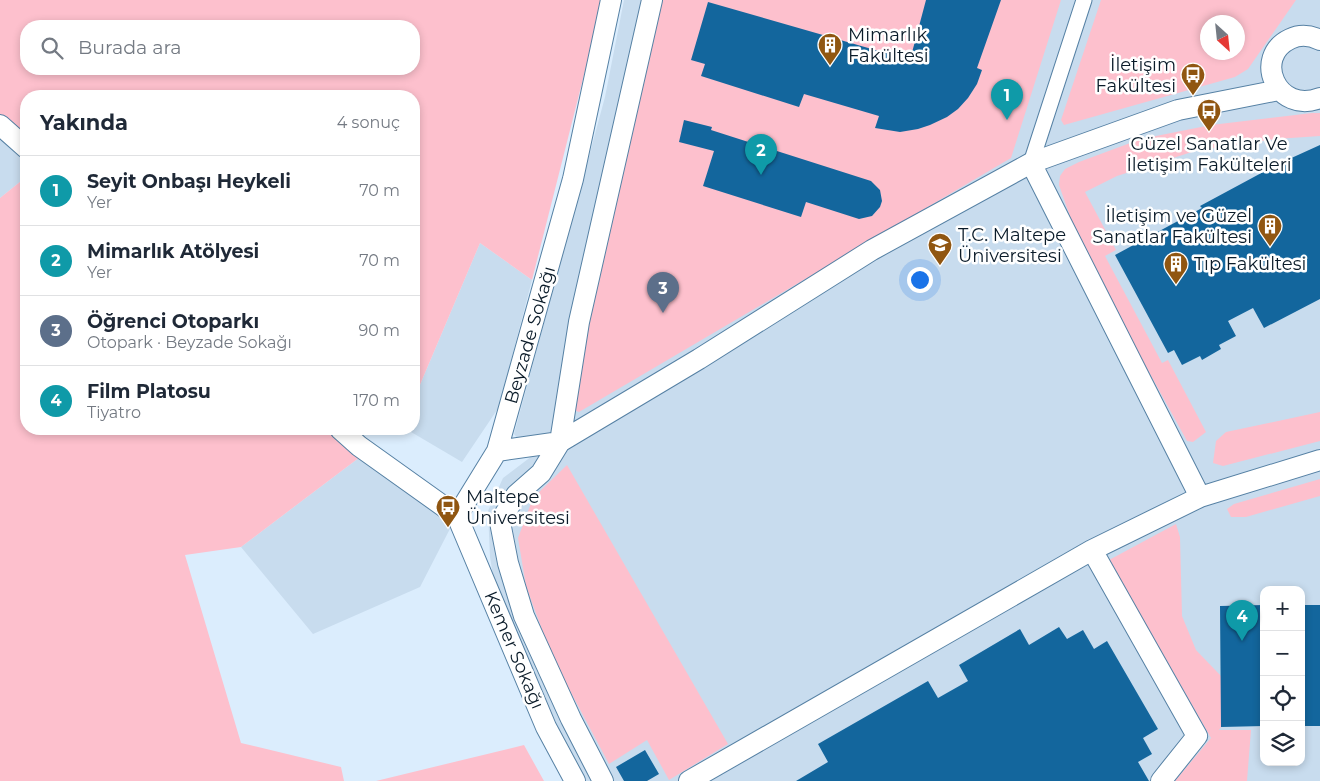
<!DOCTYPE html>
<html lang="tr">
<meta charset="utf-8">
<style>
body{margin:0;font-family:Montserrat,sans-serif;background:#f6f6f7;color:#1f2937}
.controls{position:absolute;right:15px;bottom:15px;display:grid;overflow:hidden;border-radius:10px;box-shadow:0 2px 8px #0003}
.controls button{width:45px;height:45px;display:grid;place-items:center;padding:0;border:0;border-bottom:1px solid #e0e1e3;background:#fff;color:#1f2937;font:25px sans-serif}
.compass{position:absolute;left:1200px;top:15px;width:45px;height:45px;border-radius:50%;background:#fff;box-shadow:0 2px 8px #0003;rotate:153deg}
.you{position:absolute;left:919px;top:279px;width:18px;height:18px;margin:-12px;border:4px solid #fff;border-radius:50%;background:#1a73e8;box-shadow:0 0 0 8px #1a73e833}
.badge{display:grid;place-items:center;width:32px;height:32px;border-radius:50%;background:#2563eb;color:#fff;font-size:16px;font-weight:700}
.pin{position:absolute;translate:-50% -41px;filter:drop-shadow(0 1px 2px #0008)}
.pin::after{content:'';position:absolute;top:26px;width:18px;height:15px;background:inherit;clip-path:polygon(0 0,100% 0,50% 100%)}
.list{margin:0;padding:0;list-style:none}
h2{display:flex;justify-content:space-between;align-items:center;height:65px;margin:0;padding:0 20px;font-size:21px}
h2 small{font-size:16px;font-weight:400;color:#747a83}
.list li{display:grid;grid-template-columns:32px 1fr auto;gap:15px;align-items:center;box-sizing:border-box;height:70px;padding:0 20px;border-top:1px solid #e0e1e3}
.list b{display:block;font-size:19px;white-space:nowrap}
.list p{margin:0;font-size:16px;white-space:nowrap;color:#747a83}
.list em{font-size:16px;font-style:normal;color:#747a83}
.icon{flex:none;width:28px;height:28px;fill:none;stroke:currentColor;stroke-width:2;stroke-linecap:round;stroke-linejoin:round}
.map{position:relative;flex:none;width:1320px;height:781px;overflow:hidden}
.search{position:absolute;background:#fff;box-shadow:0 2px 8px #0003;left:20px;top:20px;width:400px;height:55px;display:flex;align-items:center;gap:12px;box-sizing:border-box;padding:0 18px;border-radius:20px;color:#747a83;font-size:19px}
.panel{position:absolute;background:#fff;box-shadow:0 2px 8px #0003;left:20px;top:90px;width:400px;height:345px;border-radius:20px}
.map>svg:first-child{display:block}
.built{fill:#c8dcee;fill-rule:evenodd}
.green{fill:#fdc0cd;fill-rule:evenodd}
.building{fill:#13669d}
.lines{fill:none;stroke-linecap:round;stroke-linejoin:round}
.pedestrian-casing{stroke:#5681a4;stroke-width:17}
.minor-casing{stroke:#5681a4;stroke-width:22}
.pedestrian{stroke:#fff;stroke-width:15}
.minor{stroke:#fff;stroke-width:20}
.labels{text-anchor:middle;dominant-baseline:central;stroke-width:5;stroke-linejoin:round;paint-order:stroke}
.poi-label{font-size:18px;fill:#0a1b29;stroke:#fff;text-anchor:start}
.street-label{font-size:18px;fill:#0a1b29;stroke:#fff}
</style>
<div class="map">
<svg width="1320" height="781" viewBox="0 0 1320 781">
<rect width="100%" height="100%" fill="#dbedfd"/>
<!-- built -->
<path class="built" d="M624 0H1320V781H580L495 588 490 557 488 511 503 478 532 456 514 434 605 97ZM1208 22H1238V52H1208ZM1264 590H1301V762H1264Z
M0 138 26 156V177L0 198Z
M480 243 532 280 499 407 462 462 406 429H414V399Z
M364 454 455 519 420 587 313 634 241 547Z"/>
<!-- green -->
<path class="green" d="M0 0H603L532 280 480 243 414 399V96H26V133L0 115ZM26 26H414V69H26Z
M660 0H1061L1011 158 579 412 571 409 573 385Z
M1101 0H1296L1248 69 1235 77 1064 125 1061 120ZM1208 22H1238V52H1208Z
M1312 113H1320V136L1276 139 1195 151 1117 176 1085 192 1116 250 1105 256 1162 363 1168 360 1206 432 1193 442 1187 441 1112 305 1073 225 1059 185 1060 176 1065 169 1079 162 1141 139 1211 125Z
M26 177V429H332L364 454 241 547 185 555 241 743 341 767 344 781H0V198Z
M1320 412V441L1223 466 1213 463 1216 441 1226 432Z
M567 465 728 744 669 780 647 740 609 764 552 657 526 586 518 538 533 498Z
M1320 479V496L1246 517H1231L1227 509 1234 504Z
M1176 524 1180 537 1182 616 1196 650 1221 676V727L1219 730H1251L1247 781H1175L1211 738 1109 560Z
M524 745 544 781H376Z"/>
<!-- building -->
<path class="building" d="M926 0H1001L977 68 982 70 977 84 968 98 958 109 947 117 930 125 918 129 900 132 875 128 879 116 804 94 799 107 701 76 705 64 691 60 708 2 910 60Z
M684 120 712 127 711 130 871 181 880 190 882 201 880 207 872 216 859 219 806 202 801 217 703 186 714 151 679 142Z
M1320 145V299L1264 328 1253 308 1228 321 1236 336 1219 345 1221 349 1202 360 1200 356 1182 365 1174 350 1168 353 1115 255 1202 208 1200 206 1276 165Z
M1264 605V726L1221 727 1220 606Z
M1301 605H1320V726H1301Z
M1059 627 1067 639 1083 630 1094 649 1107 641 1158 729 1143 738 1152 754 1138 762 1149 781H796L828 762 818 744 928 681 938 698 968 681 959 665 1020 629 1029 645Z
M645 750 659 774 647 781H624L616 767Z"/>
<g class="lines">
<defs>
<path id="pedestrian" d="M1031 163 1084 0"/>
<path id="minor" d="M1320 40C1310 35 1300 34 1290 39 1252 57 1277 115 1320 98
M0 125 26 148
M1031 163 1200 497
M340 429 359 446 457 516 497 451 573 179 611 0
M497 451 560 442 699 359 872 250 1031 163 1178 110 1279 90
M457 516 546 727 575 781
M1092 550 1197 736 1161 781
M603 781 571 719 524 616 508 563 500 522 516 495 541 473 560 442 579 322 652 0
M689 781 1092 550 1200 497 1320 460"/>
</defs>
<!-- pedestrian casing -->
<use href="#pedestrian" class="pedestrian-casing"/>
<!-- minor casing -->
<use href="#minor" class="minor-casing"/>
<!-- pedestrian -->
<use href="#pedestrian" class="pedestrian"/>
<!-- minor -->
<use href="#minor" class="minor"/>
</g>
<!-- icons -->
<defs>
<symbol id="building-pin" viewBox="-11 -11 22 30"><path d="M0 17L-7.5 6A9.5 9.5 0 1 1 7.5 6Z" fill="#905611" stroke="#fff"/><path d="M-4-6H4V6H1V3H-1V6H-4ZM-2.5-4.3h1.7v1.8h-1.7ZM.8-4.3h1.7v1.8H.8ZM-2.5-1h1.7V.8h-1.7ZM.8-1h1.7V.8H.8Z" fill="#fff"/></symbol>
<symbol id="bus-pin" viewBox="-11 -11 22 30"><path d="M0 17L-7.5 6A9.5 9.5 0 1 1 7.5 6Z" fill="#905611" stroke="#fff"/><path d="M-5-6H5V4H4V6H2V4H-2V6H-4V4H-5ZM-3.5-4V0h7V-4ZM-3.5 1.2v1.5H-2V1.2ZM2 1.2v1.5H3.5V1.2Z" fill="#fff"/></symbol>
<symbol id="university-pin" viewBox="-11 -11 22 30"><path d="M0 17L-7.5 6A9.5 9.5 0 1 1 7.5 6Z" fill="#905611" stroke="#fff"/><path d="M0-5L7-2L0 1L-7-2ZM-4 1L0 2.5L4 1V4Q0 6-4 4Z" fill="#fff"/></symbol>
</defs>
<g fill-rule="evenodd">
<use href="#building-pin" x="816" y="31" width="28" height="38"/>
<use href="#bus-pin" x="1179" y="61" width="28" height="38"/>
<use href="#bus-pin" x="1195" y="97" width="28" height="38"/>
<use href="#building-pin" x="1256" y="212" width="28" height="38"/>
<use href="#university-pin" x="926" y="231" width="28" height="38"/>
<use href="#building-pin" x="1162" y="250" width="28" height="38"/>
<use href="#bus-pin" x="434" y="493" width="28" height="38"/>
</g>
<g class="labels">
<!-- poi labels -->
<g class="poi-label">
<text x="848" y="35">Mimarlık<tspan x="848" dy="21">Fakültesi</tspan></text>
<text x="1176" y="65" text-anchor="end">İletişim<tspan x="1176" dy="21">Fakültesi</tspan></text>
<text x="1209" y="144" text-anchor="middle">Güzel Sanatlar Ve<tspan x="1209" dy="21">İletişim Fakülteleri</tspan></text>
<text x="1252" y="216" text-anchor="end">İletişim ve Güzel<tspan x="1252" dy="21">Sanatlar Fakültesi</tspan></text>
<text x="958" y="235">T.C. Maltepe<tspan x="958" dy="21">Üniversitesi</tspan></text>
<text x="1194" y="264">Tıp Fakültesi</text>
<text x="466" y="497">Maltepe<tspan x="466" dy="21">Üniversitesi</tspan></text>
</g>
<!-- street labels -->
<g class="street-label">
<text transform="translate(530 335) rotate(-74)">Beyzade Sokağı</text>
<text transform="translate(514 650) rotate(67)">Kemer Sokağı</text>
</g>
</g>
</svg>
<div class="controls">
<button>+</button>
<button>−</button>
<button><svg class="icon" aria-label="locate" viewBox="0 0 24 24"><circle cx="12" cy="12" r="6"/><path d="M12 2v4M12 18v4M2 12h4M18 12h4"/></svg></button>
<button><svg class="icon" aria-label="layers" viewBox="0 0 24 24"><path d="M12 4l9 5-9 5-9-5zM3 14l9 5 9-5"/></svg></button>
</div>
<svg class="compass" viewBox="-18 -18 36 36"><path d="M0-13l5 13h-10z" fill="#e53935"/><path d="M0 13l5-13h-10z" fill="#747a83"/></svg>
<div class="you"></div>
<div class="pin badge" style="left:1007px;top:120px;background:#0f9aa8">1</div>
<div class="pin badge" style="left:761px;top:175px;background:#0f9aa8">2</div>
<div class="pin badge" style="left:663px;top:313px;background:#5c6f8a">3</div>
<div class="pin badge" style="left:1242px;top:641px;background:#0f9aa8">4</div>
<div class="search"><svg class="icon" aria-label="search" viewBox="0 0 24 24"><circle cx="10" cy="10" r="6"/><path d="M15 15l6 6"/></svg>Burada ara</div>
<section class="panel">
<h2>Yakında<small>4 sonuç</small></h2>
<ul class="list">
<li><span class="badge" style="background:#0f9aa8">1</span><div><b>Seyit Onbaşı Heykeli</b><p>Yer</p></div><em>70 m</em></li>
<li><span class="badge" style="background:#0f9aa8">2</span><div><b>Mimarlık Atölyesi</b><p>Yer</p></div><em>70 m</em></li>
<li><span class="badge" style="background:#5c6f8a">3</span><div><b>Öğrenci Otoparkı</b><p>Otopark · Beyzade Sokağı</p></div><em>90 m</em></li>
<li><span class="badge" style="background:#0f9aa8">4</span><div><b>Film Platosu</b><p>Tiyatro</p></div><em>170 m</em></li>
</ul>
</section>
</div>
